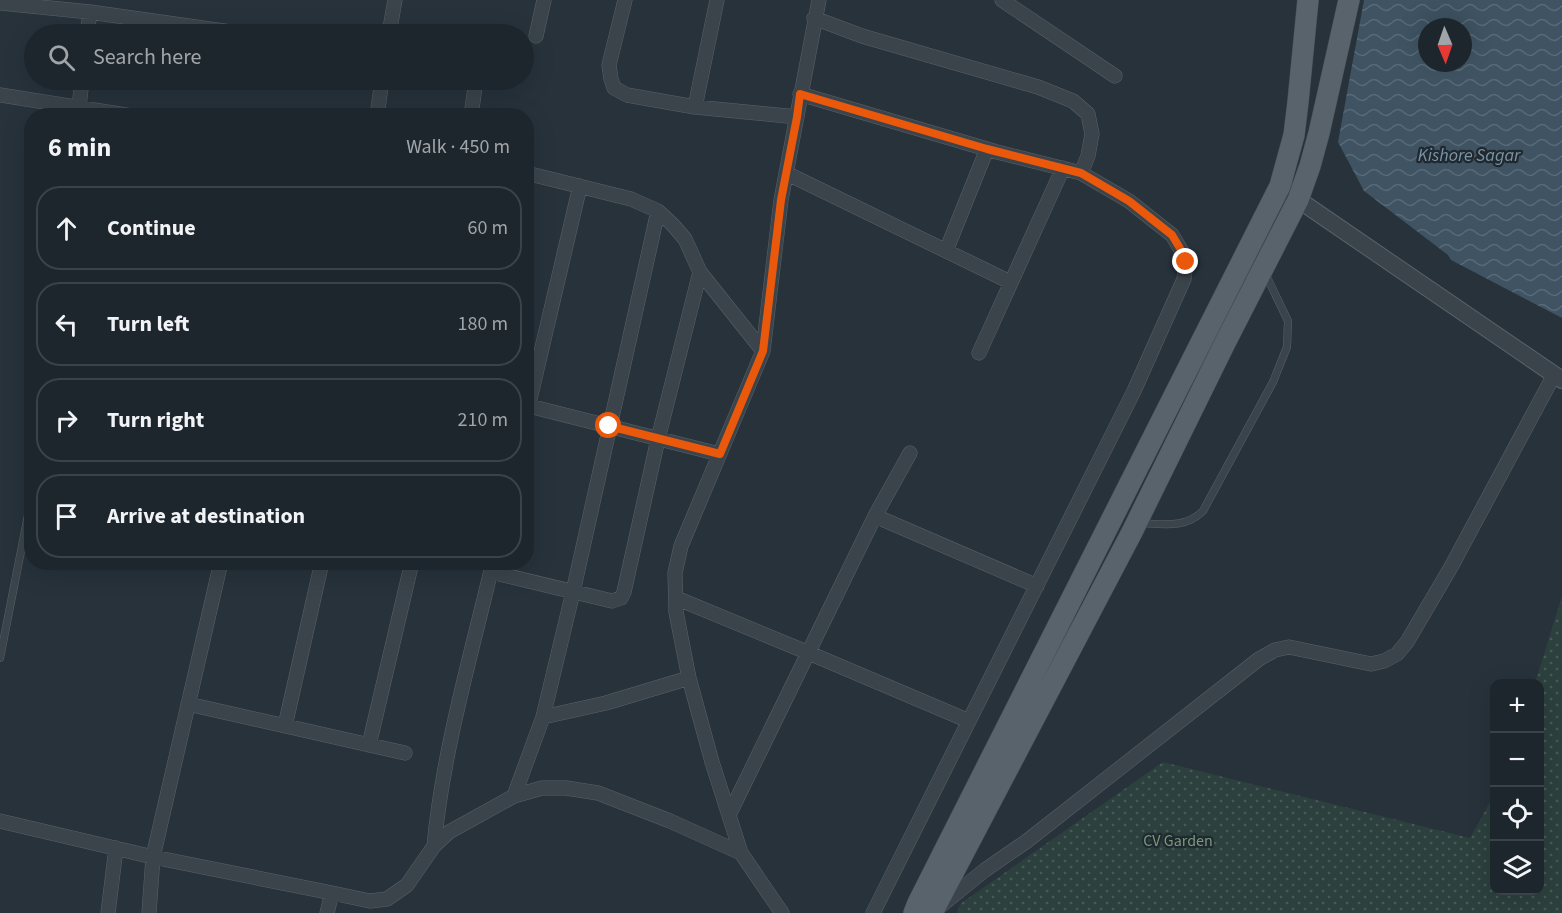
<!DOCTYPE html>
<meta charset="utf-8">
<style>
body{margin:0;font-family:"Source Sans 3",sans-serif;background:#252e34;color:#f1f3f6}
.controls{position:absolute;right:18px;bottom:18px;display:grid;overflow:hidden;border-radius:12px;box-shadow:0 6px 24px #0002}
.controls button{width:54px;height:54px;display:grid;place-items:center;padding:0;border:0;border-bottom:2px solid #3b4348;background:#1d262c;color:#f1f3f6;font:30px sans-serif}
.compass{position:absolute;left:1418px;top:18px;width:54px;height:54px;border-radius:50%;background:#1d262c;box-shadow:0 6px 24px #0002;rotate:178deg}
.stop{position:absolute;width:18px;height:18px;margin:-14px;border:4px solid #ea580c;border-radius:50%;background:#fff}
.stop.end{background:#ea580c;border-color:#fff;box-shadow:0 2px 6px #0008}
.list{margin:0;padding:0;list-style:none}
h2{display:flex;justify-content:space-between;align-items:center;height:78px;margin:0;padding:0 24px;font-size:26px}
h2 small{font-size:20px;font-weight:400;color:#a0a5a9}
.list li{display:grid;grid-template-columns:39px 1fr auto;gap:18px;align-items:center;box-sizing:border-box;height:84px;margin:0 12px 12px;padding:0 12px;border:2px solid #3b4348;border-radius:24px}
.list b{display:block;font-size:22px;white-space:nowrap}
.list em{font-size:20px;font-style:normal;color:#a0a5a9}
.icon{flex:none;width:33px;height:33px;fill:none;stroke:currentColor;stroke-width:2;stroke-linecap:round;stroke-linejoin:round}
.map{position:relative;flex:none;width:1562px;height:913px;overflow:hidden}
.search{position:absolute;background:#1d262c;box-shadow:0 6px 24px #0002;left:24px;top:24px;width:510px;height:66px;display:flex;align-items:center;gap:15px;box-sizing:border-box;padding:0 21px;border-radius:33px;color:#a0a5a9;font-size:22px}
.panel{position:absolute;background:#1d262c;box-shadow:0 6px 24px #0002;left:24px;top:108px;width:510px;height:462px;border-radius:24px}
.map>svg:first-child{display:block}
.park{fill:url(#park-dots)}
.water{fill:url(#water-waves);fill-rule:evenodd}
.lines{fill:none;stroke-linecap:round;stroke-linejoin:round}
.service-casing{stroke:#596269;stroke-width:8}
.minor-casing{stroke:#596269;stroke-width:15}
.tertiary-casing{stroke:#596269;stroke-width:18}
.primary-casing{stroke:#444d54;stroke-width:22}
.service{stroke:#3b444b;stroke-width:7}
.minor{stroke:#3b444b;stroke-width:14}
.tertiary{stroke:#3b444b;stroke-width:16}
.primary{stroke:#59636b;stroke-width:21}
.route{stroke:#ea580c;stroke-width:8}
.labels{text-anchor:middle;dominant-baseline:central;stroke-width:4.5;stroke-linejoin:round;paint-order:stroke}
.park-label{font-size:16px;fill:#78997a;stroke:#202930}
.water-label{font-size:18px;font-style:italic;fill:#7b94a6;stroke:#202930}
</style>
<div class="map">
<svg width="1562" height="913" viewBox="0 0 1562 913">
<defs>
<pattern id="park-dots" width="8" height="8" patternUnits="userSpaceOnUse" patternTransform="scale(1.5)"><rect width="8" height="8" fill="#2c403d"/><path d="M2 2h.1M6 6h.1" fill="none" stroke="#485a58" stroke-width="1.8" stroke-linecap="round"/></pattern>
<pattern id="water-waves" width="16" height="10" patternUnits="userSpaceOnUse" patternTransform="scale(1.5)"><rect width="16" height="10" fill="#3f5362"/><path d="M0 5q4-4 8 0t8 0" fill="none" stroke="#586a77"/></pattern>
</defs>
<rect width="100%" height="100%" fill="#27323b"/>
<!-- park -->
<path class="park" d="M1562 596V913H957L960 904 1163 762 1470 838 1494 795V890H1540V684L1535 683Z"/>
<!-- water -->
<path class="water" d="M1364 0H1562V318L1451 260 1448 255 1364 191 1338 142ZM1427 27H1463V63H1427Z"/>
<g class="lines">
<defs>
<path id="service" d="M1139 523C1162 524 1185 529 1203 511L1273 382 1287 347 1288 321 1265 273
M0 658 31 500"/>
<path id="minor" d="M625 0 609 65 611 79 614 88 627 95 695 107 797 117
M1002 0 1115 76
M0 3 90 12 245 34
M814 18 862 36 1038 87 1073 101 1088 114 1092 134 1088 156 1081 173
M87 34 90 12
M389 34 395 0
M536 36 544 0
M800 94 997 152 1081 173 1129 201 1172 235 1181 250 1186 262 1184 279 1134 391 873 913
M0 95 132 116
M79 107 82 80
M695 107 717 0
M377 116 382 80
M471 116 476 80
M526 173 631 199 658 211 673 225 685 239 700 272 763 351
M786 173 1010 282
M946 251 987 149
M979 353 1063 168
M529 406 719 454
M526 416 580 186
M875 516 1037 586
M491 572 612 601 621 598 624 592 658 439 700 272
M676 598 809 653 969 721
M188 704 405 753
M543 717 606 703 689 678
M285 726 322 562
M369 745 412 562
M514 796 543 717 573 592 658 211
M729 815 875 516 910 453
M0 821 153 857 332 893 370 901 387 899 407 885 434 846 449 832 514 796 542 788H566L598 793 670 821 741 853
M434 846C443 750 471 656 493 562
M938 908 985 870 1027 841 1259 659 1275 650 1289 647 1371 664 1384 661 1397 654 1407 642 1451 567 1554 375
M108 913 116 848
M149 913 153 857 221 562
M327 913 332 893
M782 913 741 853 712 762 689 678 676 612 675 573 681 546 763 351 781 200 819 0"/>
<path id="tertiary" d="M1290 194 1562 380"/>
<path id="primary" d="M914 913 918 903 1280 186 1294 135 1298 102 1308 0
M932 913 1132 532 1224 345 1298 200 1310 166 1319 133 1349 0"/>
</defs>
<!-- service casing -->
<use href="#service" class="service-casing"/>
<!-- minor casing -->
<use href="#minor" class="minor-casing"/>
<!-- tertiary casing -->
<use href="#tertiary" class="tertiary-casing"/>
<!-- primary casing -->
<use href="#primary" class="primary-casing"/>
<!-- service -->
<use href="#service" class="service"/>
<!-- minor -->
<use href="#minor" class="minor"/>
<!-- tertiary -->
<use href="#tertiary" class="tertiary"/>
<!-- primary -->
<use href="#primary" class="primary"/>
</g>
<g class="lines">
<!-- route -->
<path class="route" d="M609 426 720 454 763 351 781 200 797 117 800 94 987 149 1081 173 1129 201 1172 235 1181 250 1186 262"/>
</g>
<g class="labels">
<!-- park labels -->
<g class="park-label">
<text x="1178" y="841">CV Garden</text>
</g>
<!-- water labels -->
<g class="water-label">
<text x="1469" y="155">Kishore Sagar</text>
</g>
</g>
</svg>
<div class="controls">
<button>+</button>
<button>−</button>
<button><svg class="icon" aria-label="locate" viewBox="0 0 24 24"><circle cx="12" cy="12" r="6"/><path d="M12 2v4M12 18v4M2 12h4M18 12h4"/></svg></button>
<button><svg class="icon" aria-label="layers" viewBox="0 0 24 24"><path d="M12 4l9 5-9 5-9-5zM3 14l9 5 9-5"/></svg></button>
</div>
<svg class="compass" viewBox="-18 -18 36 36"><path d="M0-13l5 13h-10z" fill="#e53935"/><path d="M0 13l5-13h-10z" fill="#a0a5a9"/></svg>
<div class="stop" style="left:609px;top:426px"></div>
<div class="stop end" style="left:1186px;top:262px"></div>
<div class="search"><svg class="icon" aria-label="search" viewBox="0 0 24 24"><circle cx="10" cy="10" r="6"/><path d="M15 15l6 6"/></svg>Search here</div>
<section class="panel">
<h2>6 min<small>Walk · 450 m</small></h2>
<ul class="list">
<li><svg class="icon" aria-label="ahead" viewBox="0 0 24 24"><path d="M12 20V5M6 11l6-6 6 6"/></svg><div><b>Continue</b></div><em>60 m</em></li>
<li><svg class="icon" aria-label="left" viewBox="0 0 24 24"><path d="M17 20v-9H6M10 6l-5 5 5 5"/></svg><div><b>Turn left</b></div><em>180 m</em></li>
<li><svg class="icon" aria-label="right" viewBox="0 0 24 24"><path d="M7 20v-9h11M14 6l5 5-5 5"/></svg><div><b>Turn right</b></div><em>210 m</em></li>
<li><svg class="icon" aria-label="arrive" viewBox="0 0 24 24"><path d="M6 21V4h12l-3 4 3 4H6"/></svg><div><b>Arrive at destination</b></div></li>
</ul>
</section>
</div>
